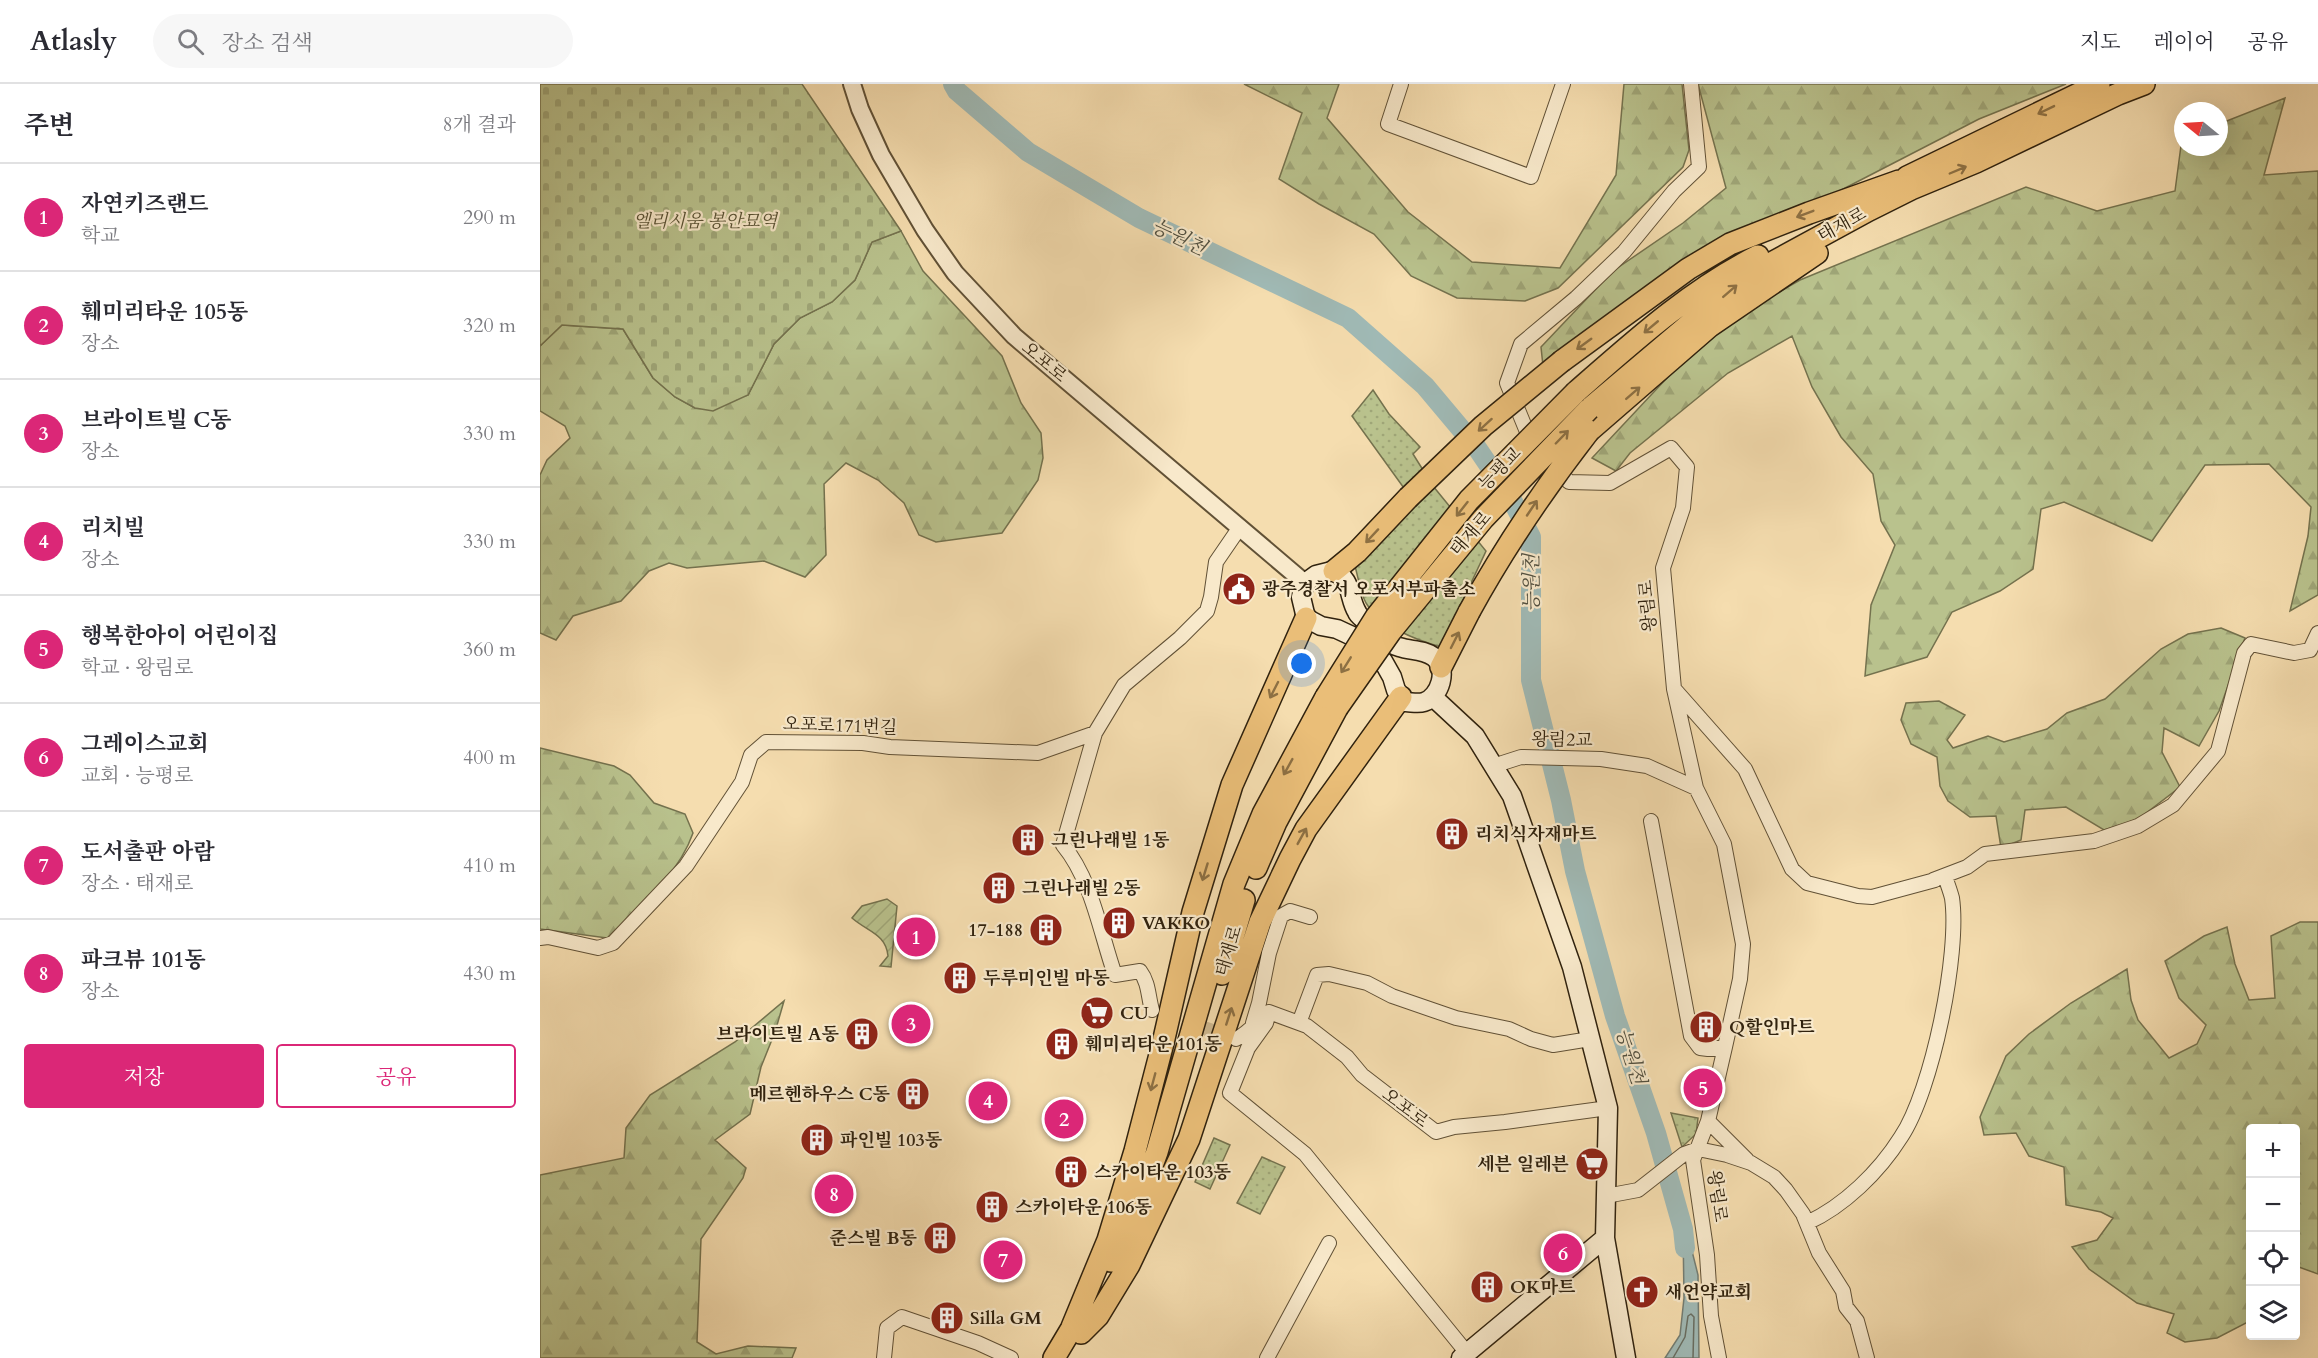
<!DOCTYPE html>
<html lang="ko">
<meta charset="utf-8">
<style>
body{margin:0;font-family:Cardo,"Noto Serif KR",serif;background:#f7f7f7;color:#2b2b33}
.controls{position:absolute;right:18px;bottom:18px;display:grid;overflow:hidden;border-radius:6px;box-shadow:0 6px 24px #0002}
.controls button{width:54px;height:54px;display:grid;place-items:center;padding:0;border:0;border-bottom:2px solid #e1e1e2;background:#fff;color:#2b2b33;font:30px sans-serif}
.compass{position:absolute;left:1634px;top:18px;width:54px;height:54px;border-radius:50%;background:#fff;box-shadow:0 6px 24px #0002;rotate:288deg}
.you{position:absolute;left:762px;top:580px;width:21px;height:21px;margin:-15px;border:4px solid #fff;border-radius:50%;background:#1a73e8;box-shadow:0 0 0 9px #1a73e833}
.badge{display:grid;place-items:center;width:39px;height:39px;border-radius:50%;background:#db2777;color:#fff;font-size:20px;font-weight:700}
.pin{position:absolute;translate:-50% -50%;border:3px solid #fff;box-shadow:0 2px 6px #0006}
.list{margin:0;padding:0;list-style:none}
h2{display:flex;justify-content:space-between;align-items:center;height:78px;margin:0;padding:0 24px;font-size:26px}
h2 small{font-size:20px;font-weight:400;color:#7c7c81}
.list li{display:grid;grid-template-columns:39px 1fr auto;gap:18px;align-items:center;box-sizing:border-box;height:108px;padding:0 24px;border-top:2px solid #e1e1e2}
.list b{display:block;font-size:22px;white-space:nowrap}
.list p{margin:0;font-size:20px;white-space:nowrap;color:#7c7c81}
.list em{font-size:20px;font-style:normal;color:#7c7c81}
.actions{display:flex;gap:12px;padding:18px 24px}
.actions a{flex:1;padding:14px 0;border:2px solid #db2777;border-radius:6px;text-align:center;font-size:21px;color:#db2777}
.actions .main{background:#db2777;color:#fff}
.icon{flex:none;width:33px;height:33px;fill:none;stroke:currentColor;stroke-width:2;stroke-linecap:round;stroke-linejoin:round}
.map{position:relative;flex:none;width:1778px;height:1274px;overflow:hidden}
header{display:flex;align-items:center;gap:36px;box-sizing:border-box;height:84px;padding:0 30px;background:#fff;border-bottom:2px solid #e1e1e2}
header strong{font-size:28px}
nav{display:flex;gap:33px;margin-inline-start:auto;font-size:21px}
.search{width:420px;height:54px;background:#f7f7f7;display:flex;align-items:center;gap:15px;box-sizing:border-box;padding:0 21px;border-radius:33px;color:#7c7c81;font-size:22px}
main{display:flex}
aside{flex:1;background:#fff}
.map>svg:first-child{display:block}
.forest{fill:url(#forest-firs);stroke:#74724e;stroke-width:1.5}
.cemetery{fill:url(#cemetery-stones);stroke:#74724e;stroke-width:1.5}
.park{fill:url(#park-dots);stroke:#74724e;stroke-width:1.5}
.garden{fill:url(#garden-furrows);stroke:#74724e;stroke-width:1.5}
.water{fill:#a0bab6;stroke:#737d73;stroke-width:1.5}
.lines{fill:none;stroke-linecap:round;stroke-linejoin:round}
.shore{stroke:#686e62;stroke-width:1.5}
.river{stroke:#a0bab6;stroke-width:20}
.minor-tunnel{stroke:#ceb88f;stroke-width:14;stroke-dasharray:14 7;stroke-linecap:butt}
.minor-casing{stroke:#615136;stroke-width:16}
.tertiary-casing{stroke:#615136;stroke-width:20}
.secondary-casing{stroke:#30220e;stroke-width:21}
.trunk-casing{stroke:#30220e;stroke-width:24}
.minor{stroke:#f8e9cb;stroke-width:14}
.tertiary{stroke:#f8e9cb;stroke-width:16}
.secondary{stroke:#f8e9cb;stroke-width:18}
.trunk{stroke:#eabe78;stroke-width:21}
.trunk-bridge-casing{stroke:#30220e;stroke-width:24;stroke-linecap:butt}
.trunk-bridge{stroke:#eabe78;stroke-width:21}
.oneway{stroke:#8d7043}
.labels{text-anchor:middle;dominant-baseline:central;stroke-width:4.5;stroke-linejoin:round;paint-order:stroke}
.park-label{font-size:18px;font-style:italic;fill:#595234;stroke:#f8e9cb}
.street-label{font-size:18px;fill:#30220e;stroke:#f8e9cb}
.poi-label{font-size:18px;font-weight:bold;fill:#30220e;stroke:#f8e9cb;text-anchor:start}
.water-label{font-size:20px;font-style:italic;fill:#525040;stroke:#f8e9cb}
</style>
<header>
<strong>Atlasly</strong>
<div class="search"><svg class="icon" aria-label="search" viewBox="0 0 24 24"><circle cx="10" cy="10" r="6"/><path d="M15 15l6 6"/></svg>장소 검색</div>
<nav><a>지도</a><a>레이어</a><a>공유</a></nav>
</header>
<main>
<aside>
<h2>주변<small>8개 결과</small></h2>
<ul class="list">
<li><span class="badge">1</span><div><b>자연키즈랜드</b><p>학교</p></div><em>290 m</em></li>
<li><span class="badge">2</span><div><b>훼미리타운 105동</b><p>장소</p></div><em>320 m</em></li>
<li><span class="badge">3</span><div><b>브라이트빌 C동</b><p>장소</p></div><em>330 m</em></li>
<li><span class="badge">4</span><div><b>리치빌</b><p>장소</p></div><em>330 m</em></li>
<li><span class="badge">5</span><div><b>행복한아이 어린이집</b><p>학교 · 왕림로</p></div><em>360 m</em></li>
<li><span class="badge">6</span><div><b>그레이스교회</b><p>교회 · 능평로</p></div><em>400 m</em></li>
<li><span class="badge">7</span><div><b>도서출판 아람</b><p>장소 · 태재로</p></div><em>410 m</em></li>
<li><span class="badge">8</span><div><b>파크뷰 101동</b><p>장소</p></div><em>430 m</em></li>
</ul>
<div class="actions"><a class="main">저장</a><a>공유</a></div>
</aside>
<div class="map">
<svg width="1778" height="1274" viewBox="0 0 1778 1274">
<defs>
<pattern id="forest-firs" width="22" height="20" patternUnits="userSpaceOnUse" patternTransform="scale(1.5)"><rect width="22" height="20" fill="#b9c28d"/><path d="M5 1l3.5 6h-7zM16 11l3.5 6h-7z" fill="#9fa678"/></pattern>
<pattern id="cemetery-stones" width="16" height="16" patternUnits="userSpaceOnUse" patternTransform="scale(1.5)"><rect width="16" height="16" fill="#b9c28d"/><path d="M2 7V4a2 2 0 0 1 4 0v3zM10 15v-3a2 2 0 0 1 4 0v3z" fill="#9fa678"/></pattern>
<pattern id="park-dots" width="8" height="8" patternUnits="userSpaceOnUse" patternTransform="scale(1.5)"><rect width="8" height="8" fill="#b9c28d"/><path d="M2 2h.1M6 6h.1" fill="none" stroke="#9fa678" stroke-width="1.8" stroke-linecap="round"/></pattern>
<pattern id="garden-furrows" width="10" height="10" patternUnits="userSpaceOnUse" patternTransform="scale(1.5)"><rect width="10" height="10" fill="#b9c28d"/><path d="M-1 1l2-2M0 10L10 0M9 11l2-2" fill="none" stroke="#9fa678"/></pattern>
</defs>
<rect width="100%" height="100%" fill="#f5ddaf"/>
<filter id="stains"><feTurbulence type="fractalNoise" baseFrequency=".00333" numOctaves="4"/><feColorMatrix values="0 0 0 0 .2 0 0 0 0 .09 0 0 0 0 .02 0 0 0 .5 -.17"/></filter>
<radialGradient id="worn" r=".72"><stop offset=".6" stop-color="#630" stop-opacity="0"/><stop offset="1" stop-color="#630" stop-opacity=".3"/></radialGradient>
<!-- forest -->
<path class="forest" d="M704 0H799L787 34 868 128 932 178 1020 184 1076 91 1084 0H1142L1149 66 1143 83 1018 204 985 217 917 214 871 192 834 150 779 120 739 95 762 29Z
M1158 0H1526L1439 35 1245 135 1003 282 1001 263 1073 187 1143 139 1186 104Z
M1745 14 1724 91 1778 87V511L1750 527 1768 452 1771 423 1729 380 1665 381 1612 457 1524 418 1501 425 1493 485 1460 507 1412 528 1387 573 1325 592 1331 521 1355 461 1341 437 1333 390 1301 353 1272 303 1252 252 1188 289 1090 369 1076 387 1052 374 1170 248 1260 196 1486 103 1557 127 1635 107 1642 54 1643 63H1679V40Z
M361 147 383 187 462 272 481 319 501 349 503 374 498 396 462 449 396 458 379 451 364 419 338 396 306 379 284 400 286 471 265 493 224 477 147 484 129 479 109 487 81 517 33 532 16 556 0 549V391L7 376 30 354 25 342 0 327V262L22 241 83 245 113 294 135 313 155 324 208 311 234 260 260 234 292 218 315 196 332 158Z
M1681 544 1705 554 1679 627 1659 662 1624 644 1622 668 1640 703 1597 736 1564 746 1526 723 1485 726 1481 756 1461 764 1456 732 1430 733 1408 717 1400 702 1397 673 1371 660 1361 636 1366 619 1399 617 1425 631 1407 656 1413 664 1448 652 1464 658 1507 645 1527 629 1565 615 1621 565 1648 550Z
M0 664 74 682 90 691 114 719 145 730 153 749C138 792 100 822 67 854L0 845Z
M1760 838H1778V1190L1756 1182V1044H1710V1234L1708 1238 1677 1254 1645 1258 1627 1249 1634 1230 1597 1219 1549 1185 1532 1163 1557 1156 1573 1134 1561 1128 1526 1121 1524 1083 1489 1072 1476 1049 1444 1051 1440 1033 1466 972 1489 950 1531 919 1587 885 1591 916 1598 936 1629 974 1657 960 1666 941 1639 914 1625 877 1664 852 1687 843 1695 880 1709 916 1735 914 1731 852Z
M244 917 235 948 221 983 210 1030 175 1056 206 1084 203 1094 161 1155 157 1258 176 1270 208 1262 256 1264 252 1274H0V1091L84 1074 86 1044 110 1011 195 958Z"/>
<!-- cemetery -->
<path class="cemetery" d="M0 0H262L361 147 332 158 315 196 292 218 260 234 234 260 208 311 173 327 155 324 135 313 113 294 83 245 22 241 0 262Z"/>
<!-- park -->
<path class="park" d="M833 306 849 330 880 363 873 370 893 402 946 467 901 563C876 556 840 542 826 519 820 508 818 491 814 479L874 418 812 332Z
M1131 1029 1158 1034 1156 1050 1142 1063Z
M674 1054 690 1061 670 1105 655 1098Z
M722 1073 745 1083 720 1130 697 1119Z"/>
<!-- garden -->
<path class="garden" d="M347 815 357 822 351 883 340 882 348 872C346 850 328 848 312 834L322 822Z"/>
<!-- water -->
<path class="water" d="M1136 1121 1148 1151 1158 1191 1159 1274H1125L1140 1251 1144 1214 1143 1145Z"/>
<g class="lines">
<!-- shore -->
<path class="shore" d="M1133 1274 1145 1253 1148 1232 1151 1230 1154 1233 1153 1274"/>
<!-- river -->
<path class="river" d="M413 0 417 7 488 68 599 134 808 234 885 302 937 364 971 414 991 453V596L1021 716 1035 787 1075 932 1116 1049 1143 1145 1145 1164"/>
<!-- minor-tunnel -->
<path class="minor-tunnel" d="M623 930 690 953"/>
<defs>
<path id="minor" d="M861 0 848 40 991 93 1023 0
M992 360 967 299 981 260 1036 214 1084 168 1134 107 1159 83 1151 0
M1014 382 1029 398 1070 399 1131 364 1147 383 1143 424 1123 484 1134 605 1156 704 1184 760 1203 860 1200 895 1185 963 1168 1037 1153 1076 1167 1171 1171 1232 1179 1274
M1136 607 1205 685 1252 785 1267 799 1318 812 1332 813 1395 796
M953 682 981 673 1061 675 1107 682 1156 704
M1111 737 1151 952 1160 964 1168 965 1185 963
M1393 796 1427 783 1445 770 1554 757 1598 742 1633 721 1678 667 1704 569 1711 560 1754 569 1770 566 1778 549
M0 854 8 853 58 864 73 859 146 782 202 698 211 671 226 658 323 659 350 663 498 669 555 649
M612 926C608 912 609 899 600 887L575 891C560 848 552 796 523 761L555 649 584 601 640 554 667 527 671 513 676 478 700 443
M729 928 726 939 708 964 690 1009 765 1070 927 1269
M713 939 719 919 729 869 741 832 750 827 770 833
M759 939 777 891 789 890 827 899 852 912 916 934 969 945 991 955 1013 961 1050 955
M696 955C709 949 717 937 729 928L767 942 807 973 822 991 896 1048 914 1043 965 1038 1068 1024
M1168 1037 1207 1076
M1066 1112 1098 1106 1144 1070 1158 1065 1187 1071 1211 1079 1234 1093 1246 1106 1263 1130 1279 1169 1303 1207 1306 1223 1317 1237 1327 1274
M1267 1139C1304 1122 1339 1088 1361 1053 1392 1007 1420 869 1412 814 1410 806 1407 799 1405 792
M344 1274 347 1244 362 1233 438 1259 471 1274
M727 1274 789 1159"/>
<path id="tertiary" d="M312 0 320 25 341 71 385 146 415 189 474 252 765 499"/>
<path id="secondary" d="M792 487C813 494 808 514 817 528 818 532 824 535 827 538 836 548 846 559 859 563 871 567 883 565 894 573 909 585 900 613 884 618 878 620 871 618 865 618L856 606 852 593 843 577 812 552 797 545 781 542 766 534 761 513 765 499 776 491Z
M893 613 935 652 972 712 1032 883 1068 1024 1065 1154 1086 1274
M921 1274 1065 1154"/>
<path id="trunk" d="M1367 93 1559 0
M1022 277 1148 185 1190 160 1269 129 1359 97
M1036 308C1093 258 1150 206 1218 172
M1049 325 1204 194 1329 126 1371 105 1436 78 1578 10 1604 0
M1049 347 1170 242 1277 169
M794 487 817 468 868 414
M901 583 929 528
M716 784 736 738 797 624
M682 890 704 816
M571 1177 595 1127 617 1068 694 800 723 730 786 613
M532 1243 568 1156 595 1067 623 959 653 828 692 701 766 534
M541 1249 558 1232 589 1181 649 1055 720 838 750 775 766 745 861 613
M514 1274 539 1232"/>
</defs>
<!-- minor casing -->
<use href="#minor" class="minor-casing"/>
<!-- tertiary casing -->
<use href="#tertiary" class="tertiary-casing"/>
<!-- secondary casing -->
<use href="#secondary" class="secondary-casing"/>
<!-- trunk casing -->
<use href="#trunk" class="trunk-casing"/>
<!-- minor -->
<use href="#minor" class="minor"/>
<!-- tertiary -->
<use href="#tertiary" class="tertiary"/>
<!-- secondary -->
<use href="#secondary" class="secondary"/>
<!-- trunk -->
<use href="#trunk" class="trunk"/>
<defs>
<path id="trunk-bridge" d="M868 414 943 342 1022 277
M929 528C964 464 1004 405 1049 347
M786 613 836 533 929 416 1036 308
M797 624 851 547 943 435 1049 325"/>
</defs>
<!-- trunk-bridge casing -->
<use href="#trunk-bridge" class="trunk-bridge-casing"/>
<!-- trunk-bridge -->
<use href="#trunk-bridge" class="trunk-bridge"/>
</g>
<!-- one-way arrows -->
<defs><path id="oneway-shaft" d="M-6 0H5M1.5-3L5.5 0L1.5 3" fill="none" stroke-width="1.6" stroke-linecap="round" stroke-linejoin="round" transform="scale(1.5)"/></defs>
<g class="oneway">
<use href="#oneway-shaft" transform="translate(1506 26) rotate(154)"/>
<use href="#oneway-shaft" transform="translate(1418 86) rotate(-23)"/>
<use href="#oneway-shaft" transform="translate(1265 130) rotate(159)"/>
<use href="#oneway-shaft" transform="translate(1190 207) rotate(-41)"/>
<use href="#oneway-shaft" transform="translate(1111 243) rotate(140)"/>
<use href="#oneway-shaft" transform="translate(1044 260) rotate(144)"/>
<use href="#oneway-shaft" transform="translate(1093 309) rotate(-41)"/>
<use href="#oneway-shaft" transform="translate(945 341) rotate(138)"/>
<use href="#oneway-shaft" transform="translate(1022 353) rotate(-46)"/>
<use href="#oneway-shaft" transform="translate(992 424) rotate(-56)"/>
<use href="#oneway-shaft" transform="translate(922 425) rotate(128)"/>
<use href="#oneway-shaft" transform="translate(832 452) rotate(133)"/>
<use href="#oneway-shaft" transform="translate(915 556) rotate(-63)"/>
<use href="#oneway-shaft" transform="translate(806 581) rotate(122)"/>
<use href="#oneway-shaft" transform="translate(734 606) rotate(117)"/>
<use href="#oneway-shaft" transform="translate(748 683) rotate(119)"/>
<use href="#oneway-shaft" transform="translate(762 752) rotate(-61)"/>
<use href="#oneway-shaft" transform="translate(665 788) rotate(107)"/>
<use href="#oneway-shaft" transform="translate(689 932) rotate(-72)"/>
<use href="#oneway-shaft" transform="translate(613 998) rotate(105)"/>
</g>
<!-- icons -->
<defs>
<symbol id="civic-disc" viewBox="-11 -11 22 22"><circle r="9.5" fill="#8f2418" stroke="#f8e9cb"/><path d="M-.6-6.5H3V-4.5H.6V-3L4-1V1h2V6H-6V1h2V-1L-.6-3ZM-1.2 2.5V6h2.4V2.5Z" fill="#fff"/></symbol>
<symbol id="building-disc" viewBox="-11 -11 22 22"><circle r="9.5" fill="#8f2418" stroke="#f8e9cb"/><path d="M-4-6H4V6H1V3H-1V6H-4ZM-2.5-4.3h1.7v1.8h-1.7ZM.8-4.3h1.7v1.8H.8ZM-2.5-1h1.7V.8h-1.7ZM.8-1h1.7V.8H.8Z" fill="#fff"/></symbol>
<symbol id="supermarket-disc" viewBox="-11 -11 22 22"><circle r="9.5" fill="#8f2418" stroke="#f8e9cb"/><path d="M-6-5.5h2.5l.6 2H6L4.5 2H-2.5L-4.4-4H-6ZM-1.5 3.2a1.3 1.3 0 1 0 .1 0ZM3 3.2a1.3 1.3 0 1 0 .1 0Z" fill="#fff"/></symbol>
<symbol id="church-disc" viewBox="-11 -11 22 22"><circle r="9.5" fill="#8f2418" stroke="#f8e9cb"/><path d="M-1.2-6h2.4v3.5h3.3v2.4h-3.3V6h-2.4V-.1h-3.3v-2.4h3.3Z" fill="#fff"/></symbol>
</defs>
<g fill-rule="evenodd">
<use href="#civic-disc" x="680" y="486" width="38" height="38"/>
<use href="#building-disc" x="893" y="731" width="38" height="38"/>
<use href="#building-disc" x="469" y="737" width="38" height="38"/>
<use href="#building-disc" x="440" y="785" width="38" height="38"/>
<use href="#building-disc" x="560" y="820" width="38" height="38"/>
<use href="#building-disc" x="487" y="827" width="38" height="38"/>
<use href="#building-disc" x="401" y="875" width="38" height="38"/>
<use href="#supermarket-disc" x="538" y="910" width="38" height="38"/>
<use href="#building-disc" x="1147" y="924" width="38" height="38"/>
<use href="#building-disc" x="303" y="931" width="38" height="38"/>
<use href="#building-disc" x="503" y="941" width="38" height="38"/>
<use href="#building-disc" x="354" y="991" width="38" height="38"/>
<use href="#building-disc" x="258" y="1037" width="38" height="38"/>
<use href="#supermarket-disc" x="1033" y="1061" width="38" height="38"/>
<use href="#building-disc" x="512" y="1069" width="38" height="38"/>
<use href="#building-disc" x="433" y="1104" width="38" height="38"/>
<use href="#building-disc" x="381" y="1135" width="38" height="38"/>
<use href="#building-disc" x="928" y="1184" width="38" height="38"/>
<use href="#church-disc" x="1083" y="1189" width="38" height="38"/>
<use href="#building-disc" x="388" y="1215" width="38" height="38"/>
</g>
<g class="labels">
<!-- park labels -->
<g class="park-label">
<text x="165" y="137">엘리시움 봉안묘역</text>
</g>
<!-- street labels -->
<g class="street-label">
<text transform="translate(1302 141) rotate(-29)">태재로</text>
<text transform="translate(504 278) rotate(40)">오포로</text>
<text transform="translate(960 385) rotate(-46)">능평교</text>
<text transform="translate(931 450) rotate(-49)">태재로</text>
<text transform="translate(1108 522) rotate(-95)">왕림로</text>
<text transform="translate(300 642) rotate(2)">오포로171번길</text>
<text transform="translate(1022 656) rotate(1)">왕림2교</text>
<text transform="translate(689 867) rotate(-73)">태재로</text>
<text transform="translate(865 1024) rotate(37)">오포로</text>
<text transform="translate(1177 1112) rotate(82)">왕림로</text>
</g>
<!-- poi labels -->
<g class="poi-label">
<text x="722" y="505">광주경찰서 오포서부파출소</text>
<text x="935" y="750">리치식자재마트</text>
<text x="511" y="756">그린나래빌 1동</text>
<text x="482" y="804">그린나래빌 2동</text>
<text x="602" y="839">VAKKO</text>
<text x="483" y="846" text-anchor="end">17-188</text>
<text x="443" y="894">두루미인빌 마동</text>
<text x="580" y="929">CU</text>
<text x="1189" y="943">Q할인마트</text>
<text x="299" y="950" text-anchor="end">브라이트빌 A동</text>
<text x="545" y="960">훼미리타운 101동</text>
<text x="350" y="1010" text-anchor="end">메르헨하우스 C동</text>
<text x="300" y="1056">파인빌 103동</text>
<text x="1029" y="1080" text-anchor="end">세븐 일레븐</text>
<text x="554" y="1088">스카이타운 103동</text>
<text x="475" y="1123">스카이타운 106동</text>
<text x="377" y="1154" text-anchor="end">준스빌 B동</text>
<text x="970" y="1203">OK마트</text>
<text x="1125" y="1208">새언약교회</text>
<text x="430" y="1234">Silla GM</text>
</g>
<!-- water labels -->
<g class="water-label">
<text transform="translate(639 153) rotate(26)">능원천</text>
<text transform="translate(991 499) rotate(-90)">능원천</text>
<text transform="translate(1091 972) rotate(73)">능원천</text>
</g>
</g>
<rect width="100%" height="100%" filter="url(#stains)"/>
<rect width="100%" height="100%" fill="url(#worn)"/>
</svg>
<div class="controls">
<button>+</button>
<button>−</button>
<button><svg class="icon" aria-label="locate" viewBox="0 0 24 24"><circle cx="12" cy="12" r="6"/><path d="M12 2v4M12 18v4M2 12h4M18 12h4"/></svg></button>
<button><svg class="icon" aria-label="layers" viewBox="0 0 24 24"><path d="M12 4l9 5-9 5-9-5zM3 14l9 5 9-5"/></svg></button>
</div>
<svg class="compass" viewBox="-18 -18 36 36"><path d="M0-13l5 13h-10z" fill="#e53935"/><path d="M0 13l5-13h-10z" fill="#7c7c81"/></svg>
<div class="you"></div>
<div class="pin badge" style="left:376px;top:853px">1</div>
<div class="pin badge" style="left:524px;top:1035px">2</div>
<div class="pin badge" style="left:371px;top:940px">3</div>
<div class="pin badge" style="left:448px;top:1017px">4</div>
<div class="pin badge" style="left:1163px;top:1004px">5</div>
<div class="pin badge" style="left:1023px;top:1169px">6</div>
<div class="pin badge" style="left:463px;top:1176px">7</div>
<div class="pin badge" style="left:294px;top:1110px">8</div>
</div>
</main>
